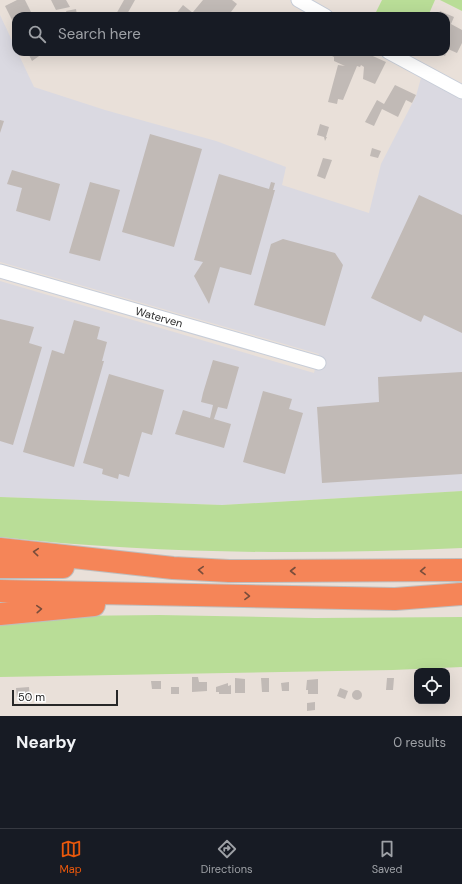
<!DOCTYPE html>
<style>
body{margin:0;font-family:"DM Sans",sans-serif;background:#242831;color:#f1f3f6}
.controls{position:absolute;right:12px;bottom:12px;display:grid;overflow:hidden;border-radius:8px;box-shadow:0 4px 16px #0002}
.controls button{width:36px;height:36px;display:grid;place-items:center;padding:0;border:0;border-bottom:1px solid #363941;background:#171b24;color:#f1f3f6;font:20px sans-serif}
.scale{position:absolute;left:12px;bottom:10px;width:106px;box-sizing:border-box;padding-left:4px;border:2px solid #272727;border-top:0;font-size:11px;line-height:14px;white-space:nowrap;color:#272727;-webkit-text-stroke:3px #fff;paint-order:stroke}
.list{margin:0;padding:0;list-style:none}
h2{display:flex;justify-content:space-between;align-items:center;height:52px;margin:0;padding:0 16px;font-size:17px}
h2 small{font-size:13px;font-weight:400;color:#9ea1a6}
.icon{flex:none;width:22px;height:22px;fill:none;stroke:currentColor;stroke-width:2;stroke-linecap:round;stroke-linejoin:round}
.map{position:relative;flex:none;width:462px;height:716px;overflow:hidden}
.search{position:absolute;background:#171b24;box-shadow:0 4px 16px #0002;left:12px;right:12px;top:12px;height:44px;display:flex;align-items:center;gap:10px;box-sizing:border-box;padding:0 14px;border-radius:12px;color:#9ea1a6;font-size:15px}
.sheet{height:112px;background:#171b24}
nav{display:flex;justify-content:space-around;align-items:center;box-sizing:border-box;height:56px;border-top:1px solid #363941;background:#171b24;font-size:11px;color:#9ea1a6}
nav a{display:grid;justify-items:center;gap:2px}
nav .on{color:#ea580c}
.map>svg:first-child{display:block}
.industrial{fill:#dad9e1}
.green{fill:#b9dd97}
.building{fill:#c1bab6}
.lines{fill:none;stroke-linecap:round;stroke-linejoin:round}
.street-casing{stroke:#c7cdd8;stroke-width:15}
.highway-casing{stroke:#bebebe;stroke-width:24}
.street{stroke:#fff;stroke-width:13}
.highway{stroke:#f58558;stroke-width:22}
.oneway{stroke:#794d3b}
.labels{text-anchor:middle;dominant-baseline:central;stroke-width:3;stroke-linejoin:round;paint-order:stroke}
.street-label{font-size:11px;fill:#272727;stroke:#fff}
</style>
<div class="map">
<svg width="462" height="716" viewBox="0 0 462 716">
<rect width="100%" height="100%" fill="#e9e0d9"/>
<!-- industrial -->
<path class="industrial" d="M0 15 34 87 105 110 216 141 286 167 282 185 369 213 381 164 416 96 421 78 462 99V491L222 505 0 497V281L314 373 319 354 0 262Z"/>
<!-- green -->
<path class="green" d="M382 0H435L428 16H374Z
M440 0H462V11Z
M462 491V548C309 555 153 554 0 537V497L222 505Z
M159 615 315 618 462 617V667L393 670 0 677V623L67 616Z"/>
<!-- building -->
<path class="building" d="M17 0H25L33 16H16V28L5 6Z
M51 0H66L70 7 56 10Z
M124 0H135L126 16H115Z
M203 0H232L237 4 228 16H219L216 14 215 16H198L193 12Z
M183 5 193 13 191 16 175 15Z
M76 9 77 15 68 16 66 11Z
M440 11 454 17 451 24 462 30V43L457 53 448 49 445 56 436 52H446V16H438Z
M34 52H41L42 54 32 61 29 55Z
M329 52H364L386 62 375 84 363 79 364 67 361 65 360 67 357 66 343 100 338 99 337 104 328 102 338 65 345 66 334 61V57L328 54Z
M395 85 416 95 412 103 406 100 398 117 382 109 374 126 365 122 377 100 384 104Z
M0 120 4 121 0 133Z
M320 124 329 127 326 137H327L325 141 324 137 317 135Z
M150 134 202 149 174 247 122 232Z
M372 148 381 151 378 158 370 156Z
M323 158 332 160 325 179 317 176Z
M12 170 60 184 50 221 16 211 22 188 7 184Z
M219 174 269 189 271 182 275 183 273 190H275L251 275 220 267 209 304 194 276 203 262 194 260Z
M90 182 120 190 100 261 69 253Z
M419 195 462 215V333L424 315 421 322 371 298Z
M283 239 335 253 343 265 325 326 254 305 271 244Z
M0 319 34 327 29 343 42 347 13 445 0 441Z
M74 320 100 327 97 339 107 342 102 361H104L74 467 23 452 52 350 64 354Z
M213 360 239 367 227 409 218 407 214 419 231 424 224 448 175 434 183 410 210 418 213 405 201 402 203 393Z
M462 372V474L322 483 317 407 379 402 378 377Z
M109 374 164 390 152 435 142 432 129 477 119 474 118 479 102 474 103 469 83 463Z
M263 391 292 399 289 409 303 413 285 474 243 462Z
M192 677H198L199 682H207V691L192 692Z
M235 678 245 679V693H235Z
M261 678H269V692H262Z
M387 678H394L393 690H386Z
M318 679V694H308V690H306L307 680Z
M151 681H161V689H152Z
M289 682V691H282L281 683Z
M228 683V686L231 685V694H219V692H216V687Z
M29 687 30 699H17L16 688Z
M171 687H179V694H171Z
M340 688 348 691 345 699 337 696Z
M352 695a5 5 0 1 1 10 0a5 5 0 1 1-10 0Z
M315 702V710L307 711V703Z"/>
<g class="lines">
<defs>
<path id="street" d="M298 0 326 16
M388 52 462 92
M0 271 319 363"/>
<path id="highway" d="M0 549 173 568 229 571 462 570
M0 567H63
M0 591 395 599 462 594
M0 614 94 605"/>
</defs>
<!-- street casing -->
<use href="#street" class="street-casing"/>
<!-- highway casing -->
<use href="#highway" class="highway-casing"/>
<!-- street -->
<use href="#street" class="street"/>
<!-- highway -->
<use href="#highway" class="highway"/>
</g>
<!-- one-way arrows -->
<defs><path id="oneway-chevron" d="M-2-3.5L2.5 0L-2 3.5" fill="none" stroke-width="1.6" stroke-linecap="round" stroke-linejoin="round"/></defs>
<g class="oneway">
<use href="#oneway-chevron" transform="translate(36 552) rotate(-175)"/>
<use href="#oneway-chevron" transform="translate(201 570) rotate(-176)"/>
<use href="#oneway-chevron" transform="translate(293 571) rotate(180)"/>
<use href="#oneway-chevron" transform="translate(423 571) rotate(179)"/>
<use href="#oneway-chevron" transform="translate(247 596) rotate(1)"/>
<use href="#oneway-chevron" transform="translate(39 609) rotate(-4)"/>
</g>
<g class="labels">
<!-- street labels -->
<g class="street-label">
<text transform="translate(159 317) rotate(16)">Waterven</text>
</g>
</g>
</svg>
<div class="controls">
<button><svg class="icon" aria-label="locate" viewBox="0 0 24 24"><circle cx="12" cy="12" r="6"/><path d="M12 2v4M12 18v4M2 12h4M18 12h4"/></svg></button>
</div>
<div class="scale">50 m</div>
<div class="search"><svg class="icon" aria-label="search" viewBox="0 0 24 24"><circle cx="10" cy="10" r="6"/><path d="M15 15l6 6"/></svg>Search here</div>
</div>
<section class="sheet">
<h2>Nearby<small>0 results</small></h2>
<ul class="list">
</ul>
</section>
<nav>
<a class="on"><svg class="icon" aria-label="map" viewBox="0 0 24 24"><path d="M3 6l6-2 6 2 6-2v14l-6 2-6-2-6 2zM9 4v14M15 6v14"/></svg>Map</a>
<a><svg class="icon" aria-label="directions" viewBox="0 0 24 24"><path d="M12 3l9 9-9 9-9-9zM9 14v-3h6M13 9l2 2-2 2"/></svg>Directions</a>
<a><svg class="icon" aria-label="saved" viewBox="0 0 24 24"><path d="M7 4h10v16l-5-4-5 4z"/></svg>Saved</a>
</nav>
